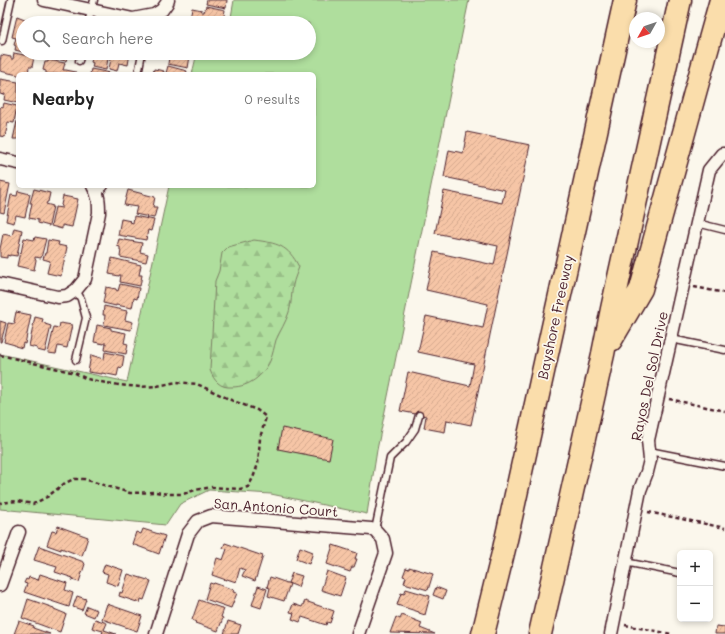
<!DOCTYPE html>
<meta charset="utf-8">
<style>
body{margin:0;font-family:Mali,sans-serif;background:#f2f2f2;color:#222}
.controls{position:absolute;right:12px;bottom:12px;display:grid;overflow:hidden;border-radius:6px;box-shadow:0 2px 6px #0003}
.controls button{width:36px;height:36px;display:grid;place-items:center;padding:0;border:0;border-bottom:1px solid #e0e0e0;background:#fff;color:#222;font:20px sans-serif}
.compass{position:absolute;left:629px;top:12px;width:36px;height:36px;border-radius:50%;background:#fff;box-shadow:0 2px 6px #0003;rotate:230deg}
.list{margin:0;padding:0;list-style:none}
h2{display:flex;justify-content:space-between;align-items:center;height:52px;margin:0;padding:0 16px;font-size:17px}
h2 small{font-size:13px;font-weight:400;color:#767676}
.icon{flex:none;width:22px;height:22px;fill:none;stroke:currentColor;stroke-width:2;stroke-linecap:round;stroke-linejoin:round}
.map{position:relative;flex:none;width:725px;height:634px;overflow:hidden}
.search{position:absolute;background:#fff;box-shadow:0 2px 6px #0003;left:16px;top:16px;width:300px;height:44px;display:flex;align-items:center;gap:10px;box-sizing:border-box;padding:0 14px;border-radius:22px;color:#767676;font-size:15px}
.panel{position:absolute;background:#fff;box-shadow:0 2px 6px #0003;left:16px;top:72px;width:300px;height:116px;border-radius:6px}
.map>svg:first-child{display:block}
.grass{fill:#afde9d;stroke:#7c7e64}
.forest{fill:url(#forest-firs);stroke:#7c7e64}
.building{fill:url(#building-hatch);stroke:#4a1f2b}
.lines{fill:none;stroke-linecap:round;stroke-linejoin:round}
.lane-casing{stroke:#4a1f2b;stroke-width:9}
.street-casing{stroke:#4a1f2b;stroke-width:15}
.highway-casing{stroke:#4a1f2b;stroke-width:25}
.path{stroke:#4a1f2b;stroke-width:2.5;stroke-dasharray:4 3;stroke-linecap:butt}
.lane{stroke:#fbf7ec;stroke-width:6}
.street{stroke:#fbf7ec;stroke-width:12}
.highway{stroke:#faddab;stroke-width:22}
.labels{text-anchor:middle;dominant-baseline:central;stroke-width:3.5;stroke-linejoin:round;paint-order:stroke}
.street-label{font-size:14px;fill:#4a1f2b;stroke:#fbf7ec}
</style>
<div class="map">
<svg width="725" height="634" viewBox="0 0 725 634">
<defs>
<pattern id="forest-firs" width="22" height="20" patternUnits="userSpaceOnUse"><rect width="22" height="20" fill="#afde9d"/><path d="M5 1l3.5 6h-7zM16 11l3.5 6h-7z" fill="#98be87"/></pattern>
<pattern id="building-hatch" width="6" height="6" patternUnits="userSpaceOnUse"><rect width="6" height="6" fill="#f6c5a6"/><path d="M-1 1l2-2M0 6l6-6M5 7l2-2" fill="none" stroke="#d4a98f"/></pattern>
</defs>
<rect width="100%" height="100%" fill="#fbf7ec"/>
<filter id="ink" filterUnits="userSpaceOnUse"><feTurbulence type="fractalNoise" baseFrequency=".025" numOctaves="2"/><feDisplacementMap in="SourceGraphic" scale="8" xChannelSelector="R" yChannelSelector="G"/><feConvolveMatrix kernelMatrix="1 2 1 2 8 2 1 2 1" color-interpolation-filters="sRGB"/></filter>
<g filter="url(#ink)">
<!-- grass -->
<path class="grass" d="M234 0H469L377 450 367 514 271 494 209 490 180 504 166 525 0 509V354L127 382 169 186H314V74H192L197 53H309V23H230Z"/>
<!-- forest -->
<path class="forest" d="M254 240C277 243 288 245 299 267 297 273 294 279 293 285 291 294 292 303 289 312 286 322 280 331 276 340 274 347 273 354 270 361 263 376 249 387 232 387 220 388 214 381 210 370L215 281 219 271 222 253 228 247Z"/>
<!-- building -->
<path class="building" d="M207 0H227L226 8 206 4Z
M206 6 225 10 223 21 219 20V23H189L192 8 202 10 201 12H204Z
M17 16 30 21 29 23H23V52L15 50 16 46 14 45 16 38 12 37Z
M14 53 34 57 32 67H29L28 74 18 75 0 71V62L1 55 11 57V59H13Z
M52 53H69L68 57H67L66 61 51 58Z
M89 53H109L106 70 92 67 93 63 91 62 93 54Z
M112 53H130L128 65 119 63 117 71 109 69Z
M157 53H187V56H190L188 68 168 64 169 57H167L166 58 156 56Z
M48 60 65 63 63 70H66L76 72 75 74H46V71L43 70 45 62H48Z
M168 66 187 71 186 74H153L154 69 164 71 163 73H166Z
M91 69 111 73V74H90Z
M0 79 18 82V103L4 100 5 94H4L3 95 0 94Z
M4 103 17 106 14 123 8 122 5 137 0 136V109L1 106 3 107Z
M18 117V139H13Z
M467 132 530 145 471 425 447 420 445 432 424 428 426 416 400 411 408 372 470 386 474 364 418 352 426 316 483 328 488 304 426 290 434 252 494 265 498 246 435 233 444 191 502 203 505 190 444 177 449 150 463 153Z
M0 182 10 184 4 213 0 212Z
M34 189 50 193 48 202H47L46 204 53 206 49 226 38 223V220L29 218 32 203H30Z
M128 190 155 197 153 207H157L154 218 135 214 137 207 124 205Z
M18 191 30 194 25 217 16 215 14 223 6 221 11 195 17 196Z
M63 196 78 199 72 227 62 225V229L51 226 55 207 62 208V206L61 205Z
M134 216 154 220 151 231 148 230 146 240 118 235 121 219 131 221 130 222 133 223Z
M14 228 22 230 17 256 10 255V256L7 255V258L0 257V249L3 234 12 236Z
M35 237 46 239 41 258 35 257V259L36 260 34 270 17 266 20 252 21 253 24 238 34 240Z
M119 239 142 243 140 252 148 254 146 262 120 257 121 250H120V247L117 246Z
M48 240 59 242 58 245 67 247 61 276 47 273 50 261 43 259 45 253H46Z
M112 258 141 265 139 275H142L140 286 120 282 121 275H119V276L109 274Z
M120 284 139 288 137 299 134 298 132 308 116 305V306L103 303 106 287 116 289V290L118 291Z
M104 306 127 311 125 320 133 322 131 330 104 325 105 315H103Z
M16 312 31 315 25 344 23 343 22 348 15 346V345L4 342 8 323 15 324V322H14Z
M35 317 43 319 42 322 45 323V324L51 326 45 352 37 350V348L29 346Z
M0 321 6 323 1 342H0Z
M60 323 72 325 67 348 58 346 56 354 48 353 54 327 59 328Z
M97 325 111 328V330L126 333 124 343 128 344 126 354 105 350 106 343H104V344L94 342Z
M105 352 124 356 122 368 119 367 117 376 102 373V374L88 372 91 355 104 359Z
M282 428 333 439 329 459 278 449Z
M58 526 88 537 82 556 61 548V550L47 545 52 531 56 532Z
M143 529 165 536 159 554 132 544 136 532 141 534Z
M225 543 263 556 255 581 242 576 245 570 240 568 236 582 227 579 226 580 212 575 217 558 223 560 227 549 223 548Z
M333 545 357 553 355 559H357L354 567H352L350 572 327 564Z
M39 546 84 562V563L85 564 79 582 72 580 73 578 55 572 57 567 34 560Z
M300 547 313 552 309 564 296 559Z
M105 564 123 570 118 586 106 582 108 574 102 572Z
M409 567 433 574 428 590 404 583 406 577 403 576 406 568 409 569Z
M327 571 346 578 340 596 321 590Z
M292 573 302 576 298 587 288 583Z
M40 574 67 583 65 590 73 593 69 607 24 592 27 584 24 583 26 579 28 580 29 577 38 580Z
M128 574 151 581 144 600 141 599 140 603 119 596 120 592 122 593Z
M270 577 290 584 284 601 268 596 270 588 267 587Z
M210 583 213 584 214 583 234 590 233 592 237 593 231 608 205 599Z
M258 586 267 589 261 608 252 605Z
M436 587 446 591 443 599 433 595Z
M406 589 430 596 425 615 419 613V612L397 605 401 593 404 594Z
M77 596 86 599 82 610 73 607Z
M28 599 54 608V609L66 614 60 632 22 618Z
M199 600 224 609 221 617 223 618 218 631 195 623 196 622 192 620Z
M305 601 334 611 330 623 327 622 326 625 302 617 300 622 292 619 294 613 290 612 293 604 302 607Z
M107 604 142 616 137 631 102 619Z
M87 606 97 610 94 617 84 613Z
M402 615 422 623 420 628 435 634 390 633 396 617 400 619Z
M95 619 107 623 104 630 116 634H102L103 631 92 628Z
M19 621 34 626 33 628 50 634H14Z
M228 621 241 625 238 634H224Z
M716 626 725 627V634H715Z"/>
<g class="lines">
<defs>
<path id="lane" d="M88 23 94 0
M2 41 11 0
M79 61 81 53
M138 74 142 53
M98 194 105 186
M697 223 725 230
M76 290 81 299 86 318 76 360
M671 339 725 350
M649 451 725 466
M375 530 390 458 406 442 415 429 419 415
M625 562 680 573"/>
<path id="street" d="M44 0 133 19 154 15 162 10 167 3 168 0
M0 159 18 163
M0 284 58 297 67 296 76 290 85 279 99 213C99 203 99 195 93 186
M0 585 19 532
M156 634 188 534 198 521 211 516 371 529 375 530 383 539 386 553 358 634
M611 634 640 490 647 472 650 460 648 440 709 170 722 154H725"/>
<path id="highway" d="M611 340 641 289 696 89 721 0
M483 634 504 549 625 0
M540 634 603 354 612 309 680 0"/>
</defs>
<!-- lane casing -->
<use href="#lane" class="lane-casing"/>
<!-- street casing -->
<use href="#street" class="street-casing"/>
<!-- highway casing -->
<use href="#highway" class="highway-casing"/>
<!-- path -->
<path class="path" d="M694 287 725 293
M0 355 75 373 87 379 101 382 119 385 140 387 157 386 177 382 197 384 231 400 257 410 266 417 260 438 258 464 253 478 248 487 240 489 212 487 195 490 183 494H168L156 492 130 493 84 479H74L65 483 47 497 33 504 17 501 0 503
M669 399 725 411
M648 512 725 528
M625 625 671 634"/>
<!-- lane -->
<use href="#lane" class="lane"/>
<!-- street -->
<use href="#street" class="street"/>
<!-- highway -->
<use href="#highway" class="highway"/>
</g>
</g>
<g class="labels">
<!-- street labels -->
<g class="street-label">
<text transform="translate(555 317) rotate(-78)">Bayshore Freeway</text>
<text transform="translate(649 376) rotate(-78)">Rayos Del Sol Drive</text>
<text transform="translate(276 507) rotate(4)">San Antonio Court</text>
</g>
</g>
</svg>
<div class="controls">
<button>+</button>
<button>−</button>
</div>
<svg class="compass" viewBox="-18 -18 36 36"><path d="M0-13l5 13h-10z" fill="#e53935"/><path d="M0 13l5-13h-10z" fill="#767676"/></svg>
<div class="search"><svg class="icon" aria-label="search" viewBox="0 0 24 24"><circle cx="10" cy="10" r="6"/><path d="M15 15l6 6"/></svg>Search here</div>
<section class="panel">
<h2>Nearby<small>0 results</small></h2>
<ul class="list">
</ul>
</section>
</div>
